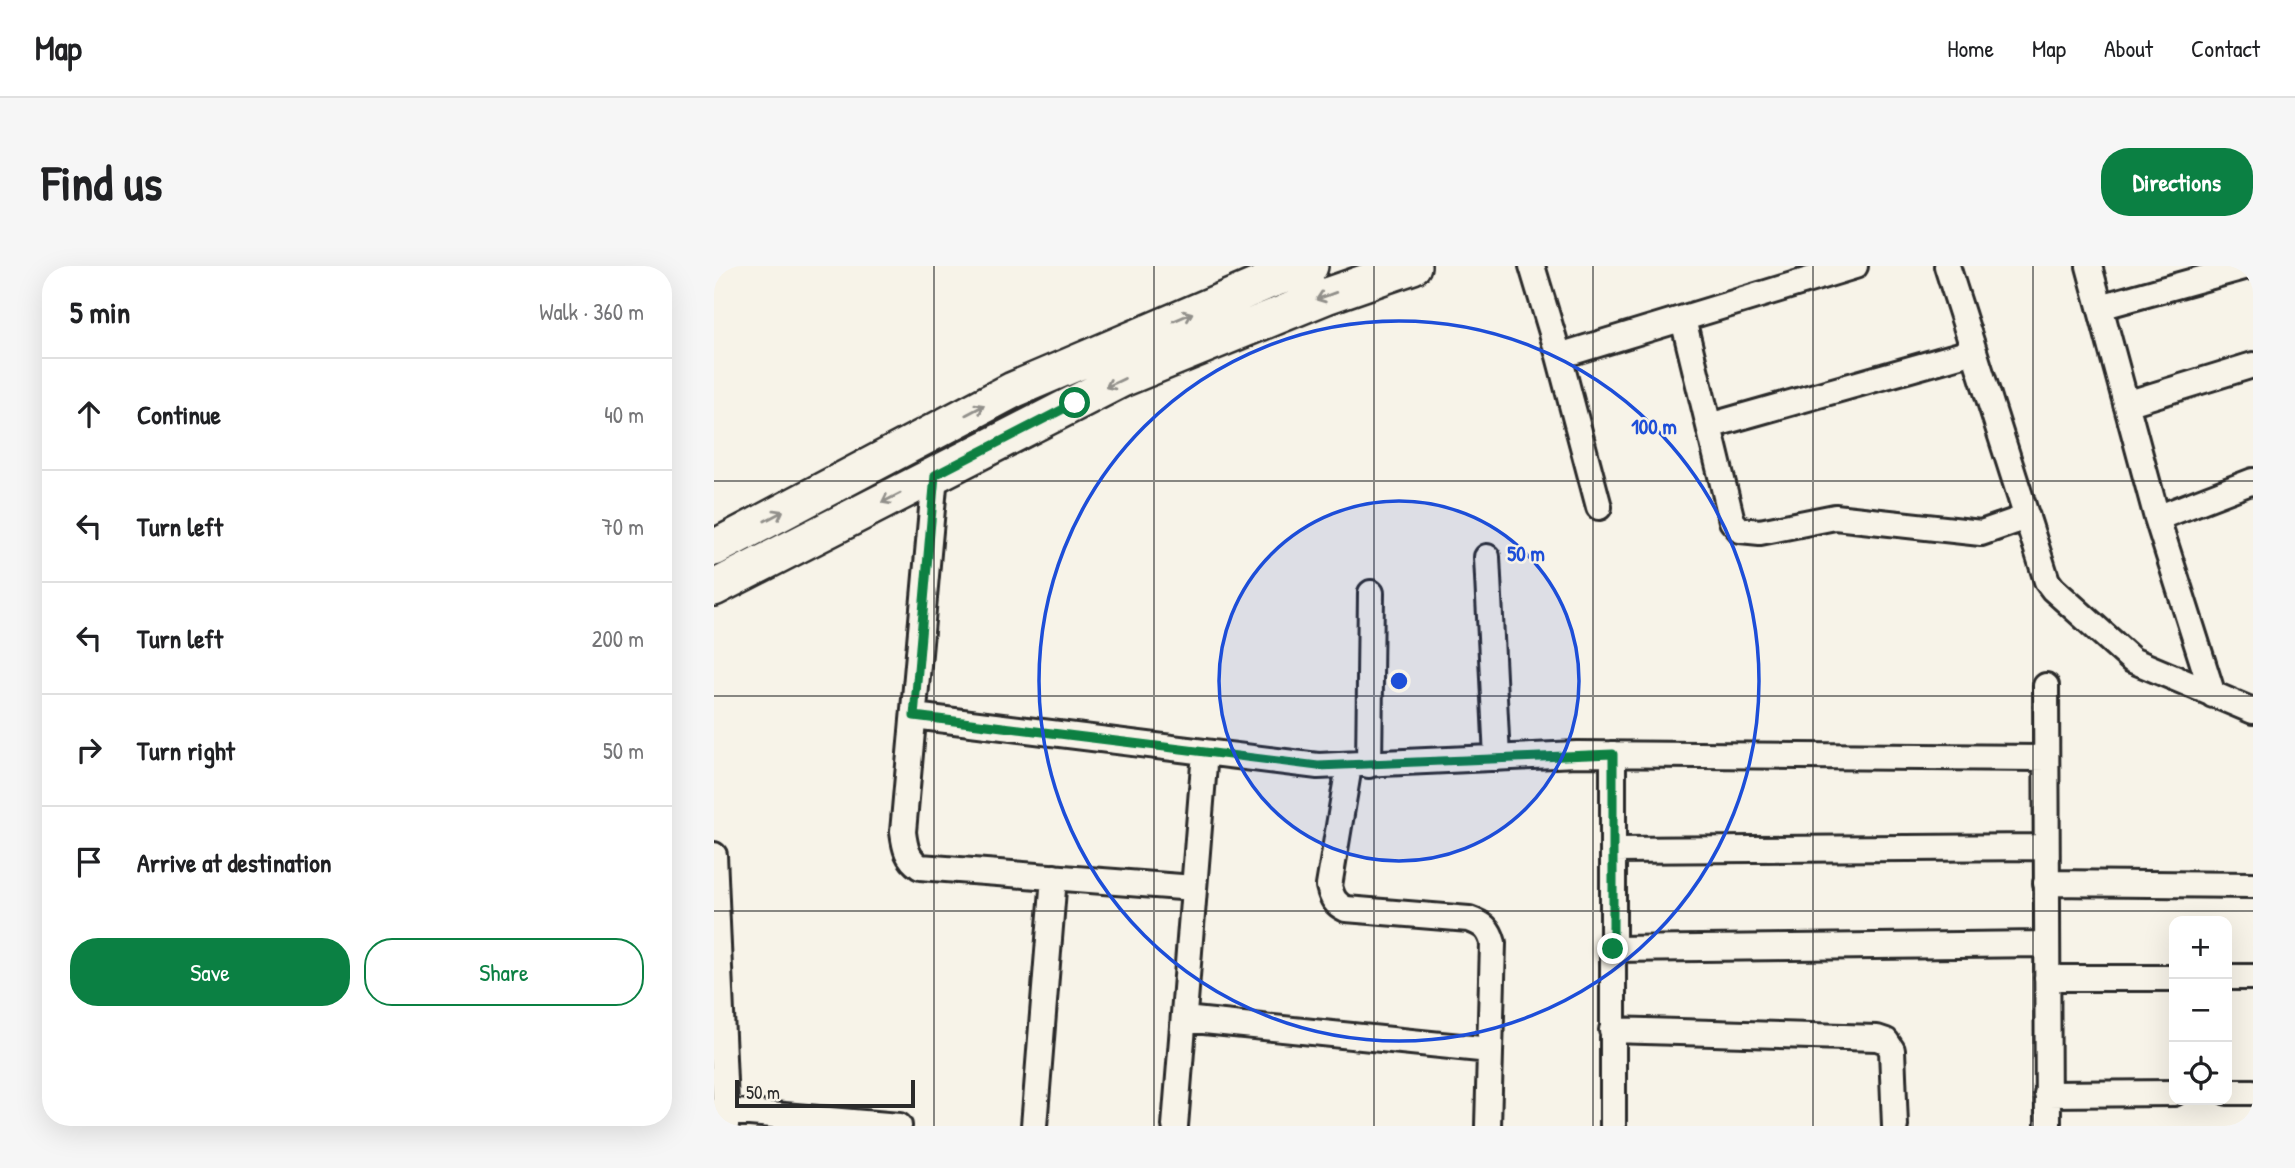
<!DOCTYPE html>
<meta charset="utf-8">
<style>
body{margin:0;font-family:"Patrick Hand",sans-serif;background:#f6f6f6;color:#202124}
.controls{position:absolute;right:21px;bottom:21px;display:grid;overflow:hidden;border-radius:14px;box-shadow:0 7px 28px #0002}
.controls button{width:63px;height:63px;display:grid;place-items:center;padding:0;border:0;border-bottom:2px solid #e0e0e0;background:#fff;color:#202124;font:35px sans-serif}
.scale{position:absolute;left:21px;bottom:18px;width:180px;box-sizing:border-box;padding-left:7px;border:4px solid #2b2b2b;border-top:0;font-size:19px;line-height:24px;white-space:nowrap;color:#2b2b2b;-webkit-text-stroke:5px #f7f3e8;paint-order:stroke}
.stop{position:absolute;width:21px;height:21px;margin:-16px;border:5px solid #0b8043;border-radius:50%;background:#fff}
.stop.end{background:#0b8043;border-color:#fff;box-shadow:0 2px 7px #0008}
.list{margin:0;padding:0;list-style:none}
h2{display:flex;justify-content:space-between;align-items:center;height:91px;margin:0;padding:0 28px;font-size:30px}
h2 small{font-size:23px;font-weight:400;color:#757577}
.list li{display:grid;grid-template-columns:46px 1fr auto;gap:21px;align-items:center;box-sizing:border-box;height:112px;padding:0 28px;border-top:2px solid #e0e0e0}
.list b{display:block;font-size:26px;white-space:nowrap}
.list em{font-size:23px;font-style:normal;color:#757577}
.actions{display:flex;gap:14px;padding:21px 28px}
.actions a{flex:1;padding:16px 0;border:2px solid #0b8043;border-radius:28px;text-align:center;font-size:24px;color:#0b8043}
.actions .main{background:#0b8043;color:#fff}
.icon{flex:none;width:38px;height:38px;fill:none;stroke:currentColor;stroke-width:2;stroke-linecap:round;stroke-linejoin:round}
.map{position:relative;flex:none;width:1539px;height:860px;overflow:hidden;border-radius:28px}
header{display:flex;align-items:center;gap:42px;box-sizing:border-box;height:98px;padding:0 35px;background:#fff;border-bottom:2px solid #e0e0e0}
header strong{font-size:33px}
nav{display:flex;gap:38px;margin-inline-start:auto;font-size:24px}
.intro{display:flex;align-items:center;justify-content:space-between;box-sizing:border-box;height:168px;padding:0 42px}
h1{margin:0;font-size:49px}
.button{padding:18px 32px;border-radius:28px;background:#0b8043;color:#fff;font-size:24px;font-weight:700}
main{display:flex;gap:42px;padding:0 42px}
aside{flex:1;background:#fff;border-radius:28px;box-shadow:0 7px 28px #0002}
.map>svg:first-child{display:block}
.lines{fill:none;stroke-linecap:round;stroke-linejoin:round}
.street-casing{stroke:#2b2b2b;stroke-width:30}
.secondary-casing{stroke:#2b2b2b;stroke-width:40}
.street{stroke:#f7f3e8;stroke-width:24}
.secondary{stroke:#f7f3e8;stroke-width:35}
.oneway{stroke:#918f8a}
.route{stroke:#0b8043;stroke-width:9}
.grid{fill:none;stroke:#2b2b2b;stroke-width:2;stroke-opacity:0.55}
.ring{fill:none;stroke:#1d4ed8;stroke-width:3.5}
.centre{fill:#1d4ed8;stroke:#f7f3e8;stroke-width:3.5}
.ring-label{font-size:21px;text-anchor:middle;font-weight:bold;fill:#1d4ed8;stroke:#f7f3e8;stroke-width:5;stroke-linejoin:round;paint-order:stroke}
</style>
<header>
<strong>Map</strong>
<nav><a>Home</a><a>Map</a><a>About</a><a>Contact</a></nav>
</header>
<div class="intro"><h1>Find us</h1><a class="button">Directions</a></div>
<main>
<aside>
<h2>5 min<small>Walk · 360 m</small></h2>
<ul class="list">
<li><svg class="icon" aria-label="ahead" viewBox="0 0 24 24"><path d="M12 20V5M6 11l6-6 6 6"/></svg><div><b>Continue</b></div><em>40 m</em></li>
<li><svg class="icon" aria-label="left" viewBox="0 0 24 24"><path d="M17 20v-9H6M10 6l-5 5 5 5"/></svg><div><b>Turn left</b></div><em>70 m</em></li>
<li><svg class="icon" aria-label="left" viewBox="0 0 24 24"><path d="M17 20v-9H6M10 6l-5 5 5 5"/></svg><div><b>Turn left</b></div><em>200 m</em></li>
<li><svg class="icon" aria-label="right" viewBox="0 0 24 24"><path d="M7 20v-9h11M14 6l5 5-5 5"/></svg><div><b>Turn right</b></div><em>50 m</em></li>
<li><svg class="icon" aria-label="arrive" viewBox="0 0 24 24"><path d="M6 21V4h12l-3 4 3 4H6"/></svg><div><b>Arrive at destination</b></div></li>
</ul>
<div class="actions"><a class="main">Save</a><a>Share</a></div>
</aside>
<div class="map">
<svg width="1539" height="860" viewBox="0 0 1539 860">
<rect width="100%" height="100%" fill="#f7f3e8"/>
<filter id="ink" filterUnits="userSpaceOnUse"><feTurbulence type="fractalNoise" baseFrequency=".0143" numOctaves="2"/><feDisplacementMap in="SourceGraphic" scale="14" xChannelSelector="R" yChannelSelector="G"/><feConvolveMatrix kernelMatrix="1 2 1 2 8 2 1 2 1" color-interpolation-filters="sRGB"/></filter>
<g filter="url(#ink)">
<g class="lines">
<defs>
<path id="street" d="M818 0 845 90 885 241
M1233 0 1333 315 1339 323 1418 394 1539 445
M1375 0 1443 252 1499 429
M1386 41 1534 0
M969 53 1018 255 1026 264 1046 266 1121 251 1267 267 1313 251
M845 90 1141 0
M1412 138 1539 99
M995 160 1260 85
M221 209 189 566C191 582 193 592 206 601L480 622
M1443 252 1539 215
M773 291 783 492
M1332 420 1334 860
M200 450 604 500 863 488 1332 492
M655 499 657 327
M635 500 615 620C618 632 621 638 632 643L755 653C769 658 775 662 779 677L774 860
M899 584 1332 581
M0 589 12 860
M1332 617 1539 619
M899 683 1333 678
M1513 711H1539
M1333 712H1460
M470 753 776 784
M898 764 1163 772 1172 775 1178 784 1181 860
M1513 826H1539
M1333 828 1460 827
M12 845 185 860
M320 860 340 611
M461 860 491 486
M899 860V488"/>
<path id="secondary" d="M0 282 299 124 557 14 596 0
M0 322 408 113 612 30 699 0"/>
</defs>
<!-- street casing -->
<use href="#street" class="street-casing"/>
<!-- secondary casing -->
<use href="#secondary" class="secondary-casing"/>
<!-- street -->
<use href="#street" class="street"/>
<!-- secondary -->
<use href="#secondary" class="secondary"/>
</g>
<!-- one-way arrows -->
<defs><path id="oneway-shaft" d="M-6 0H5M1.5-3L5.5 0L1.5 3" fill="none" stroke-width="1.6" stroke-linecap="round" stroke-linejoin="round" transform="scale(1.75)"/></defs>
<g class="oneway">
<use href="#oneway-shaft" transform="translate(612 30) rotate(160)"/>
<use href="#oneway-shaft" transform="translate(469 51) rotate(-23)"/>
<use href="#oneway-shaft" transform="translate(401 117) rotate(154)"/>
<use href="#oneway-shaft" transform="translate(261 144) rotate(-28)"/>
<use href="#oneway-shaft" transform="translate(177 232) rotate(153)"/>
<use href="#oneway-shaft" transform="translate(60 250) rotate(-28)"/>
</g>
</g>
<g class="lines" filter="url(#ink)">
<!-- route -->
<path class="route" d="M361 137 221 209 200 450 604 500 899 488V683"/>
</g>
<!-- grid -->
<path class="grid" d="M220 0V860M440 0V860M660 0V860M879 0V860M1099 0V860M1319 0V860M0 215H1539M0 430H1539M0 645H1539"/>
<!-- distance rings -->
<circle cx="685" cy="415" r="180" fill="#1d4ed8" fill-opacity=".12"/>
<g class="ring">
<circle cx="685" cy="415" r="180"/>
<circle cx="685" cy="415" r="360"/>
</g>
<circle cx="685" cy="415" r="10" class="centre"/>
<g class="ring-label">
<text x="940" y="168">100 m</text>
<text x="812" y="295">50 m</text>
</g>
</svg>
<div class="controls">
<button>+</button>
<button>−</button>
<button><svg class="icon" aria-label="locate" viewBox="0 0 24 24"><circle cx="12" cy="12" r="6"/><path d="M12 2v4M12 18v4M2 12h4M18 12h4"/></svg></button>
</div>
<div class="scale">50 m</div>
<div class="stop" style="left:361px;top:137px"></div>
<div class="stop end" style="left:899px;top:683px"></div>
</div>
</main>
